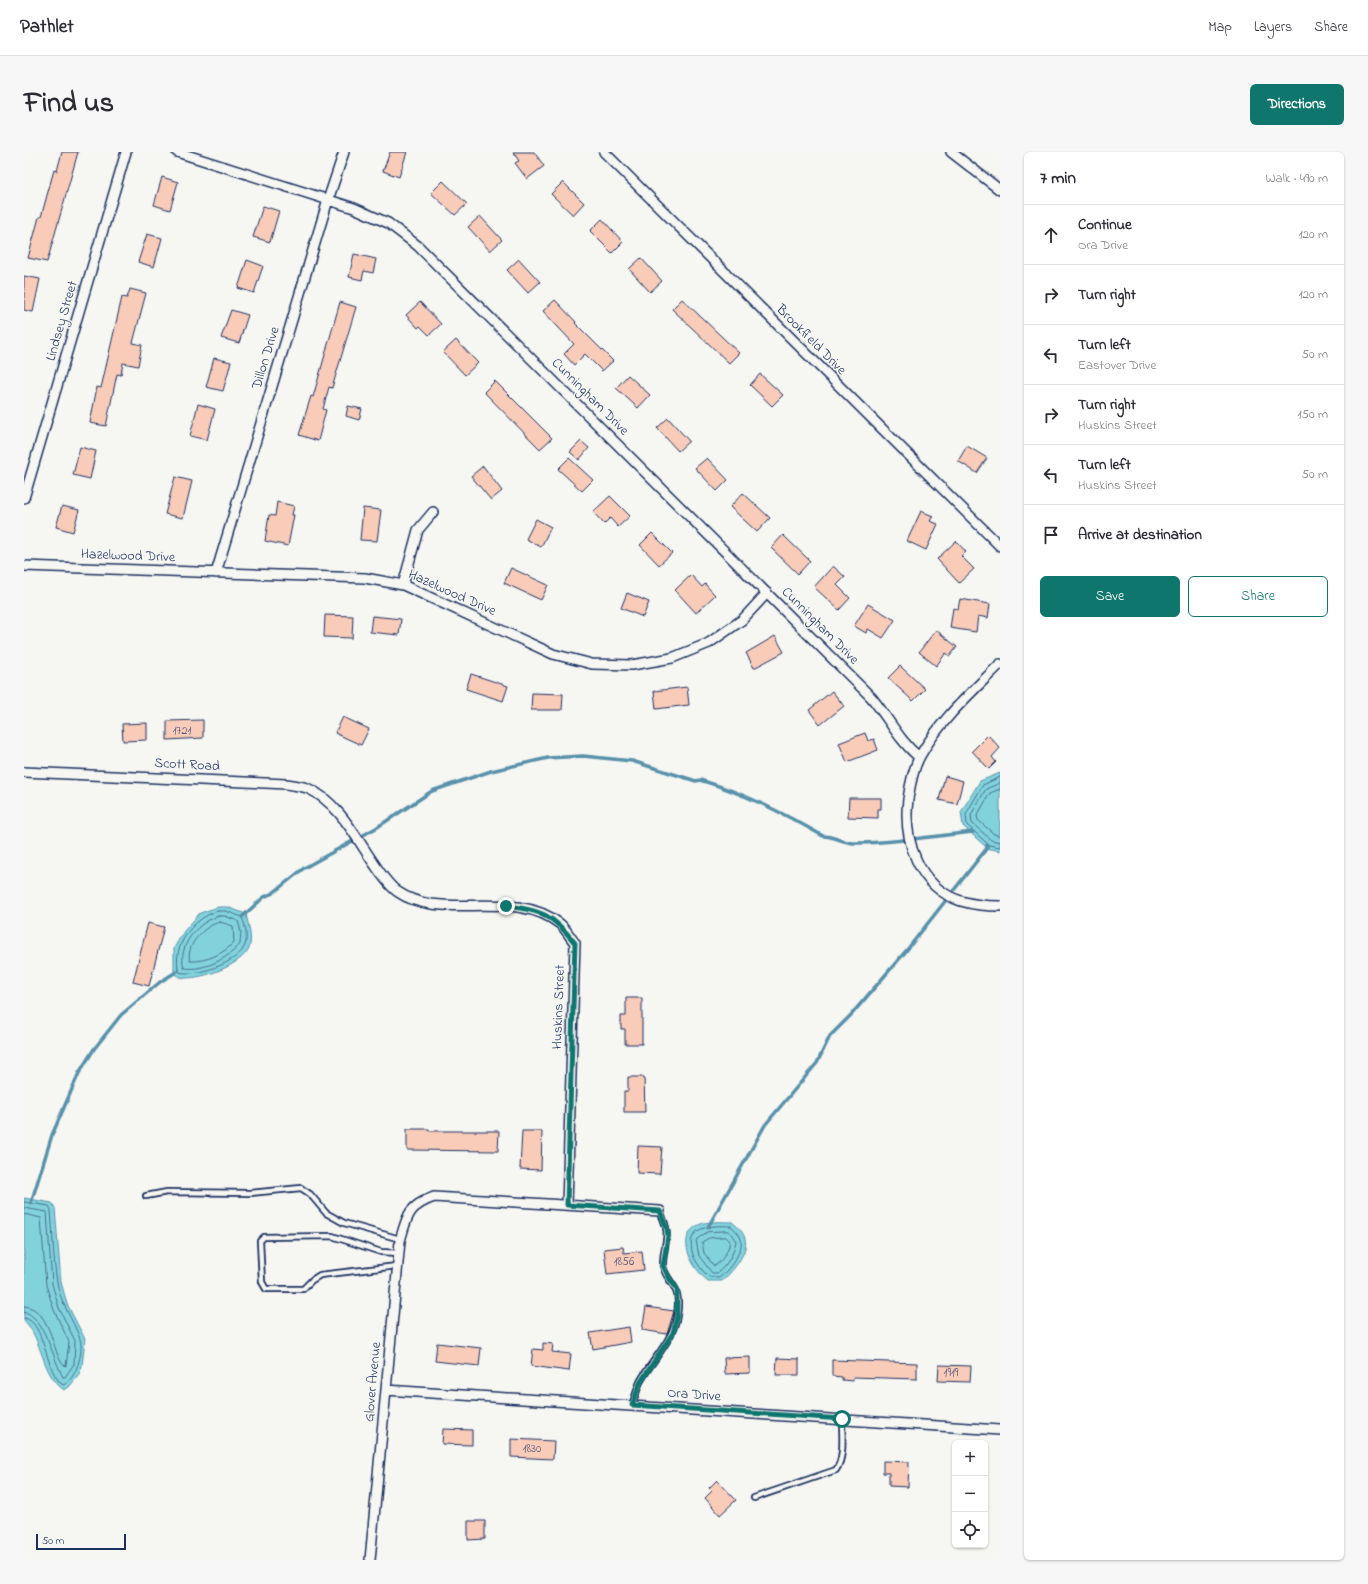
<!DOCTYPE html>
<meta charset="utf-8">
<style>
body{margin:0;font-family:"Indie Flower",sans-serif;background:#f7f7f7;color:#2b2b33}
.controls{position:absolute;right:12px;bottom:12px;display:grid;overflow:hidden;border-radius:6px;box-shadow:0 1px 3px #0004}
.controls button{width:36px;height:36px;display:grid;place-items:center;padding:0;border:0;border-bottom:1px solid #e1e1e2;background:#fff;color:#2b2b33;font:20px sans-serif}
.scale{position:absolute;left:12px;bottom:10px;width:90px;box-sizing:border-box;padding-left:4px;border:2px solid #1b2f5e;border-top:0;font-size:11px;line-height:14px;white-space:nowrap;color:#1b2f5e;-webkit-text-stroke:3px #f6f6f2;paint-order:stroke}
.stop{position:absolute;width:12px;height:12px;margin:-9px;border:3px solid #0f766e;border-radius:50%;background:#fff}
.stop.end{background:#0f766e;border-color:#fff;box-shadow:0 1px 4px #0008}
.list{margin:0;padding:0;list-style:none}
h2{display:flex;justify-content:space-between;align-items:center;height:52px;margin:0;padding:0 16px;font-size:17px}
h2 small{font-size:13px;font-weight:400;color:#7c7c81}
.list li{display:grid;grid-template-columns:26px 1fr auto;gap:12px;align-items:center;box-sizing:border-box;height:60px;padding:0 16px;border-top:1px solid #e1e1e2}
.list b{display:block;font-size:15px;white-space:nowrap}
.list p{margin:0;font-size:13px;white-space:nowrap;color:#7c7c81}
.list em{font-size:13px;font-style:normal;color:#7c7c81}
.actions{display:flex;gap:8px;padding:12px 16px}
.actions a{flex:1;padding:9px 0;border:1px solid #0f766e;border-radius:6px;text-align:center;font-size:14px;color:#0f766e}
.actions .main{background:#0f766e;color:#fff}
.icon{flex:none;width:22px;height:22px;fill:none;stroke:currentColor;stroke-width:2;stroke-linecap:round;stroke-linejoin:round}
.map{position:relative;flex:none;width:976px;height:1408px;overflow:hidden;border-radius:6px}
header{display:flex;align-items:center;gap:24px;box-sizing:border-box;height:56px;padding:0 20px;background:#fff;border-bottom:1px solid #e1e1e2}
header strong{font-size:19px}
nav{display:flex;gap:22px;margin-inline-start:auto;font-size:14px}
.intro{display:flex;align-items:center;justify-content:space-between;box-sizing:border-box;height:96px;padding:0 24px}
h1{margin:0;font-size:28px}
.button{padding:10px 18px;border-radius:6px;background:#0f766e;color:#fff;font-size:14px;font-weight:700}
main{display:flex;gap:24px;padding:0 24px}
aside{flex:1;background:#fff;border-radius:6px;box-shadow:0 1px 3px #0004}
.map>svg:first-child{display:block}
.water{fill:#82d2dc;stroke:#5991aa}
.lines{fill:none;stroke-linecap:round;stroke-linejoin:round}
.shore{stroke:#447090;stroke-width:1}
.stream{stroke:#5991aa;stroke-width:3.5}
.building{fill:#f9ccba;stroke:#1b2f5e}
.service-casing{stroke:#1b2f5e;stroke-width:8}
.minor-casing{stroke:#1b2f5e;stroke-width:12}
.service{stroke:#f6f6f2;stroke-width:4.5}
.minor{stroke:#f6f6f2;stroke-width:9}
.route{stroke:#0f766e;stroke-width:5}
.labels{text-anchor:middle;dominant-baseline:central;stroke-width:3;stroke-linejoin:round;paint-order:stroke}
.number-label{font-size:12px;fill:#525675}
.street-label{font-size:14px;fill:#1b2f5e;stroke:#f6f6f2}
</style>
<header>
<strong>Pathlet</strong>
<nav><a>Map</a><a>Layers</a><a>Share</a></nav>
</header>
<div class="intro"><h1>Find us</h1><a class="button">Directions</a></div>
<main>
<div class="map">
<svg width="976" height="1408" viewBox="0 0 976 1408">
<rect width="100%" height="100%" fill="#f6f6f2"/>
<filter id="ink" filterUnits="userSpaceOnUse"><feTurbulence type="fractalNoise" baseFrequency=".025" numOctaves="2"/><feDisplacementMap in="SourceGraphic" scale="8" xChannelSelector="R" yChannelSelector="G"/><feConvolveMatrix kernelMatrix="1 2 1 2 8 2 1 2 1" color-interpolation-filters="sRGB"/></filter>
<g filter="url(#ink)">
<!-- water -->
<path class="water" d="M976 621V699L963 696 939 674 937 660 956 629Z
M194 755H203L222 762C224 772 229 786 225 796 216 814 180 826 162 826 158 826 153 824 150 822V796L160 779 176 761Z
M0 1046 28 1051 31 1056 37 1130 43 1152 61 1187 58 1214 55 1223 45 1235 40 1238C17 1222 19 1188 0 1168Z
M708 1070C714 1075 719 1079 721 1087 725 1101 707 1121 698 1129H684C667 1116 648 1080 680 1071 689 1069 700 1070 708 1070Z"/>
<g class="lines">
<!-- shore -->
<path class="shore" d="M976 625 959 633 942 662 943 673 965 693 976 695
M976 631 962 637 947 663 948 671 967 688 976 690
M976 637 966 641 953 664 954 668 970 682 976 684
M194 759H202L218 765C221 773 224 785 221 793 215 811 171 825 155 820 147 794 170 765 194 759Z
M195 764H201L214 769 217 780 216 792C204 807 179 819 160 816 153 794 174 769 195 764Z
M196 770 209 774 210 790C200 802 181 810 166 809 161 793 181 773 196 770Z
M0 1050 25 1054 27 1058C29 1082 29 1106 33 1130 36 1151 49 1167 56 1187 60 1199 52 1228 39 1233 21 1221 21 1168 0 1166
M0 1056 23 1060 28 1132 35 1156 51 1189 50 1212 41 1225H39C30 1209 19 1162 0 1160
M0 1062 17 1066 22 1133 30 1158 45 1190 42 1214C29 1212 30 1156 0 1154
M707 1074C711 1078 715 1081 717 1087 720 1099 704 1119 695 1126L686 1125C679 1121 672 1110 669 1103 660 1074 686 1073 707 1074Z
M705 1079 712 1089C710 1101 703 1114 693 1121H688L675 1104 672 1088 683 1080Z
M702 1085 706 1089C705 1097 698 1111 690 1114L680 1101 678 1090 685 1086Z"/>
<!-- stream -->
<path class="stream" d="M218 765 240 745 249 741 280 716 352 676 408 639 467 619 524 606 559 604 608 609 672 629 676 628C720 641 759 661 799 684 809 684 818 690 829 691 869 691 909 684 949 680
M7 1051 28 983 55 921 70 897 97 863 136 830 152 820
M684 1075 741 973 793 911 806 884 827 863 882 799 963 696V693"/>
</g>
<!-- building -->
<path class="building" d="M38 0H54L23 110 4 106 15 65H17L30 18 33 19Z
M366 0H383L375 25 359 19Z
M489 0H510L520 14 503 27 491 11 495 9Z
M138 25 154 30 146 58 130 53Z
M419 29 443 52 431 63 407 41Z
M539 30 560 51 549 63 527 42Z
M239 54 255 59 246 90 229 85Z
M456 64 478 88 466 99 444 75Z
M578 67 599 90 588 101 566 79Z
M123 82 138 86 130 115 114 110Z
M330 102 352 107 349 121 340 119 338 128 325 125Z
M617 106 638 129 626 140 605 117Z
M495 107 516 130 504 141 483 118Z
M223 108 239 114 230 141 214 136Z
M0 124 16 127 9 160 0 158Z
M106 137 122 141 109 191 118 193 114 214 99 211 97 223 93 222 82 274 66 271 73 235 77 236 98 145 103 146Z
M658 147 715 201 705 211 648 157Z
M531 148 552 170 551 171 589 209 578 219 561 202 550 213 540 202 550 192 519 159Z
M316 150 332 155 308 236 305 235 299 257 302 258 294 289 275 283 287 244 289 245Z
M396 150 417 172 405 183 396 174 394 176 382 163Z
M207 158 224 163 215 191 197 186Z
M432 188 454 211 441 223 419 200Z
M190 206 207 210 199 239 182 235Z
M736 222 759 243 748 254 726 233Z
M604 223 626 243 614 256 592 236Z
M471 229 528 286 516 297 460 240Z
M174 252 191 257 183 288 166 284Z
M324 254 338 257 335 268 322 264Z
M644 266 665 289 654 299 633 276Z
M557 289 565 296 555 308 546 300Z
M943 294 963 306 953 321 934 309Z
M56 295 72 299 66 327 49 323Z
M545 306 569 328 558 339 534 317Z
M683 306 704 328 693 339 671 316Z
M459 314 478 339 467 348 447 324Z
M151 325 168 329 159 366 141 362Z
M719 341 746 366 733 380 706 355Z
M586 344 606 364 594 375 586 366 580 372 569 360Z
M253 350 270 354 268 363H270L264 394 241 389 245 363 251 364Z
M38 354 55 358 49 380 32 375Z
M339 356 357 358 353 389 336 388Z
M897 359 909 364 906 369 914 372 902 398 883 389Z
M512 367 527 375 517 395 502 387Z
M628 381 648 401 635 413 616 393Z
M759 383 786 409 774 422 747 396Z
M932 389 942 400 937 404 950 417 935 431 913 407Z
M809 414 821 425 813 433 826 446 815 458 790 435Z
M487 416 524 433 517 448 480 431Z
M667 423 678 435 681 432 691 443 672 461 651 438Z
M603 441 625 450 619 465 597 456Z
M936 447 966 452 964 466 954 464 952 480 926 476 929 456 934 457Z
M844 452 871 468 859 486 844 477 842 481 830 474Z
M301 463 329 464 328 486 300 485Z
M348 464 377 467 375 483 346 480Z
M912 478 933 495 926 504 922 501 912 514 895 500Z
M751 484 760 500 730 516 722 501Z
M876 514 901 537 889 549 864 526Z
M447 522 484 534 479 549 442 537Z
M663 535 665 553 632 557 630 539Z
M808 539 820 554 796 573 785 558Z
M508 541 539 542 538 558H507Z
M319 565 345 577 337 593 311 581Z
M179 568V586L143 588V569Z
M123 571V588L99 589 98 572Z
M841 581 844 589 850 587 854 598 823 610 815 591Z
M964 583 976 596 968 605 972 610 965 617 948 599Z
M921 624 939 629 933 652 915 648Z
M825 646H857V657H854V666L824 665Z
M124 771 140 775 125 834 109 830Z
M602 846H618V892H601V877H597V864H602Z
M604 925H620L621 960H600V939H604Z
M383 977H405V979H475L474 999 383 998Z
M498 979H518L517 1018 496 1017Z
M614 994 638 995 636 1022 613 1021Z
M599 1095 600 1101 618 1099 620 1118 583 1122 580 1097Z
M622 1155 650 1159 643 1182 618 1178Z
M605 1175 607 1190 569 1197 566 1181Z
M413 1191 457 1196 455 1214 411 1209Z
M519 1191 529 1192 528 1200 547 1202 545 1219 507 1214 509 1197 519 1198Z
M726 1205V1221L701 1222 700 1206Z
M753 1206 775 1207V1223H752Z
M808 1208 893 1211V1227L829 1225V1229L818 1228V1225L808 1224Z
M915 1213 947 1214 946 1230 914 1229Z
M419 1277 448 1278V1293L418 1292Z
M487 1287 530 1289 529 1307 487 1305Z
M859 1309 885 1310 884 1335 865 1334V1321H859Z
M693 1328 712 1348 696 1363 681 1346 688 1339 685 1336Z
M444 1369H461V1387L444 1388Z"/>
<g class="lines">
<defs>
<path id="service" d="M122 1044 143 1040 226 1041 277 1036 286 1042 302 1061 320 1071 376 1087
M373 1114 296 1123 288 1128 279 1137H242L238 1130 236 1089 240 1085 308 1084 357 1100 375 1101
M608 1253C611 1246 613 1237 616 1230 632 1201 655 1185 654 1149 654 1133 640 1126 639 1113 639 1087 649 1087 636 1059
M730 1346 812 1318C821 1305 818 1283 818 1267"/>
<path id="minor" d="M153 0 330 56 364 71 394 94 847 545C864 565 875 589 895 605
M580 0 976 394
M927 0 976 38
M0 346 102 0
M0 414 341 426 379 433 529 502 568 512 608 513 648 506 685 491 718 468 743 441
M192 421 304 48 320 0
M379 433 394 378 409 360
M976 512C947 541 916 568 896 604 889 617 886 633 884 647 879 688 894 735 937 749 950 753 963 754 976 754
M0 620 262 632C269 633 277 634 283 636 314 649 332 686 351 713 357 722 365 734 374 740 417 770 490 735 536 772 542 777 546 785 551 791L543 1053
M362 1238 976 1278
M346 1408 376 1089C383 1064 384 1054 410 1045L636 1059"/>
</defs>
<!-- service casing -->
<use href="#service" class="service-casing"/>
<!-- minor casing -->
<use href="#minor" class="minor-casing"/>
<!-- service -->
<use href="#service" class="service"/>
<!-- minor -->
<use href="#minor" class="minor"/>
</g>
</g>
<g class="lines" filter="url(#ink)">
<!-- route -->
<path class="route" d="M482 754C517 758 529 763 551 791L543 1053 636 1059 643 1077 644 1084 639 1114 645 1126 653 1137V1164L649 1181 616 1231 608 1253 818 1267"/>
</g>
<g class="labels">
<!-- number labels -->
<g class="number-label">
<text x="158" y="579">1721</text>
<text x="600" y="1110">1856</text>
<text x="927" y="1221">1919</text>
<text x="508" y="1297">1830</text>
</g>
<!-- street labels -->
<g class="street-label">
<text transform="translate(38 169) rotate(-74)">Lindsey Street</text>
<text transform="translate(787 188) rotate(45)">Brookfield Drive</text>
<text transform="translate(242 206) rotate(-73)">Dillon Drive</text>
<text transform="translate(566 245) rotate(45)">Cunningham Drive</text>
<text transform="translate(104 404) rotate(2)">Hazelwood Drive</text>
<text transform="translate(428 441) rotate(24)">Hazelwood Drive</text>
<text transform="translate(796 474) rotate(45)">Cunningham Drive</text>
<text transform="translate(163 613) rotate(3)">Scott Road</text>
<text transform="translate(535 855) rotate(-88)">Huskins Street</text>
<text transform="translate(349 1230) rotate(-85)">Glover Avenue</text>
<text transform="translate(670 1243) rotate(4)">Ora Drive</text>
</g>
</g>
</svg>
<div class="controls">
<button>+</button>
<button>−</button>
<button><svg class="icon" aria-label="locate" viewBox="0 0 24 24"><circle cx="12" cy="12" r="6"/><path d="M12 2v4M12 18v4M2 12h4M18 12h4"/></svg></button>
</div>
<div class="scale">50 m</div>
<div class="stop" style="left:818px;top:1267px"></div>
<div class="stop end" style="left:482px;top:754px"></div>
</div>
<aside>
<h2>7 min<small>Walk · 490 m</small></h2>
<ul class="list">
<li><svg class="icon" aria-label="ahead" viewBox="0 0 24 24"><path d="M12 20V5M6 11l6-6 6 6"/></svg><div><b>Continue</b><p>Ora Drive</p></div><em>120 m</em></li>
<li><svg class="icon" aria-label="right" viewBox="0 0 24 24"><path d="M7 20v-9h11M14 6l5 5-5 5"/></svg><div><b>Turn right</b></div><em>120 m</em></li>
<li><svg class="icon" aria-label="left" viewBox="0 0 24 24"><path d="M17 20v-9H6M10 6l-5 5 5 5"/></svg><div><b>Turn left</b><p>Eastover Drive</p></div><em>50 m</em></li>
<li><svg class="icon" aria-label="right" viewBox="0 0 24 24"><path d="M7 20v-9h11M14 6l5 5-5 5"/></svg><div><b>Turn right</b><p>Huskins Street</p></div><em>150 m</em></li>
<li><svg class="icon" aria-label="left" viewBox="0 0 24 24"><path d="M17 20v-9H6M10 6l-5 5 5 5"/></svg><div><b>Turn left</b><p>Huskins Street</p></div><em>50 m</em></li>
<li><svg class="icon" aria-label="arrive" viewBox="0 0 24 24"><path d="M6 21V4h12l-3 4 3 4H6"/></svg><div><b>Arrive at destination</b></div></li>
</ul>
<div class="actions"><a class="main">Save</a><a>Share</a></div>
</aside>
</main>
